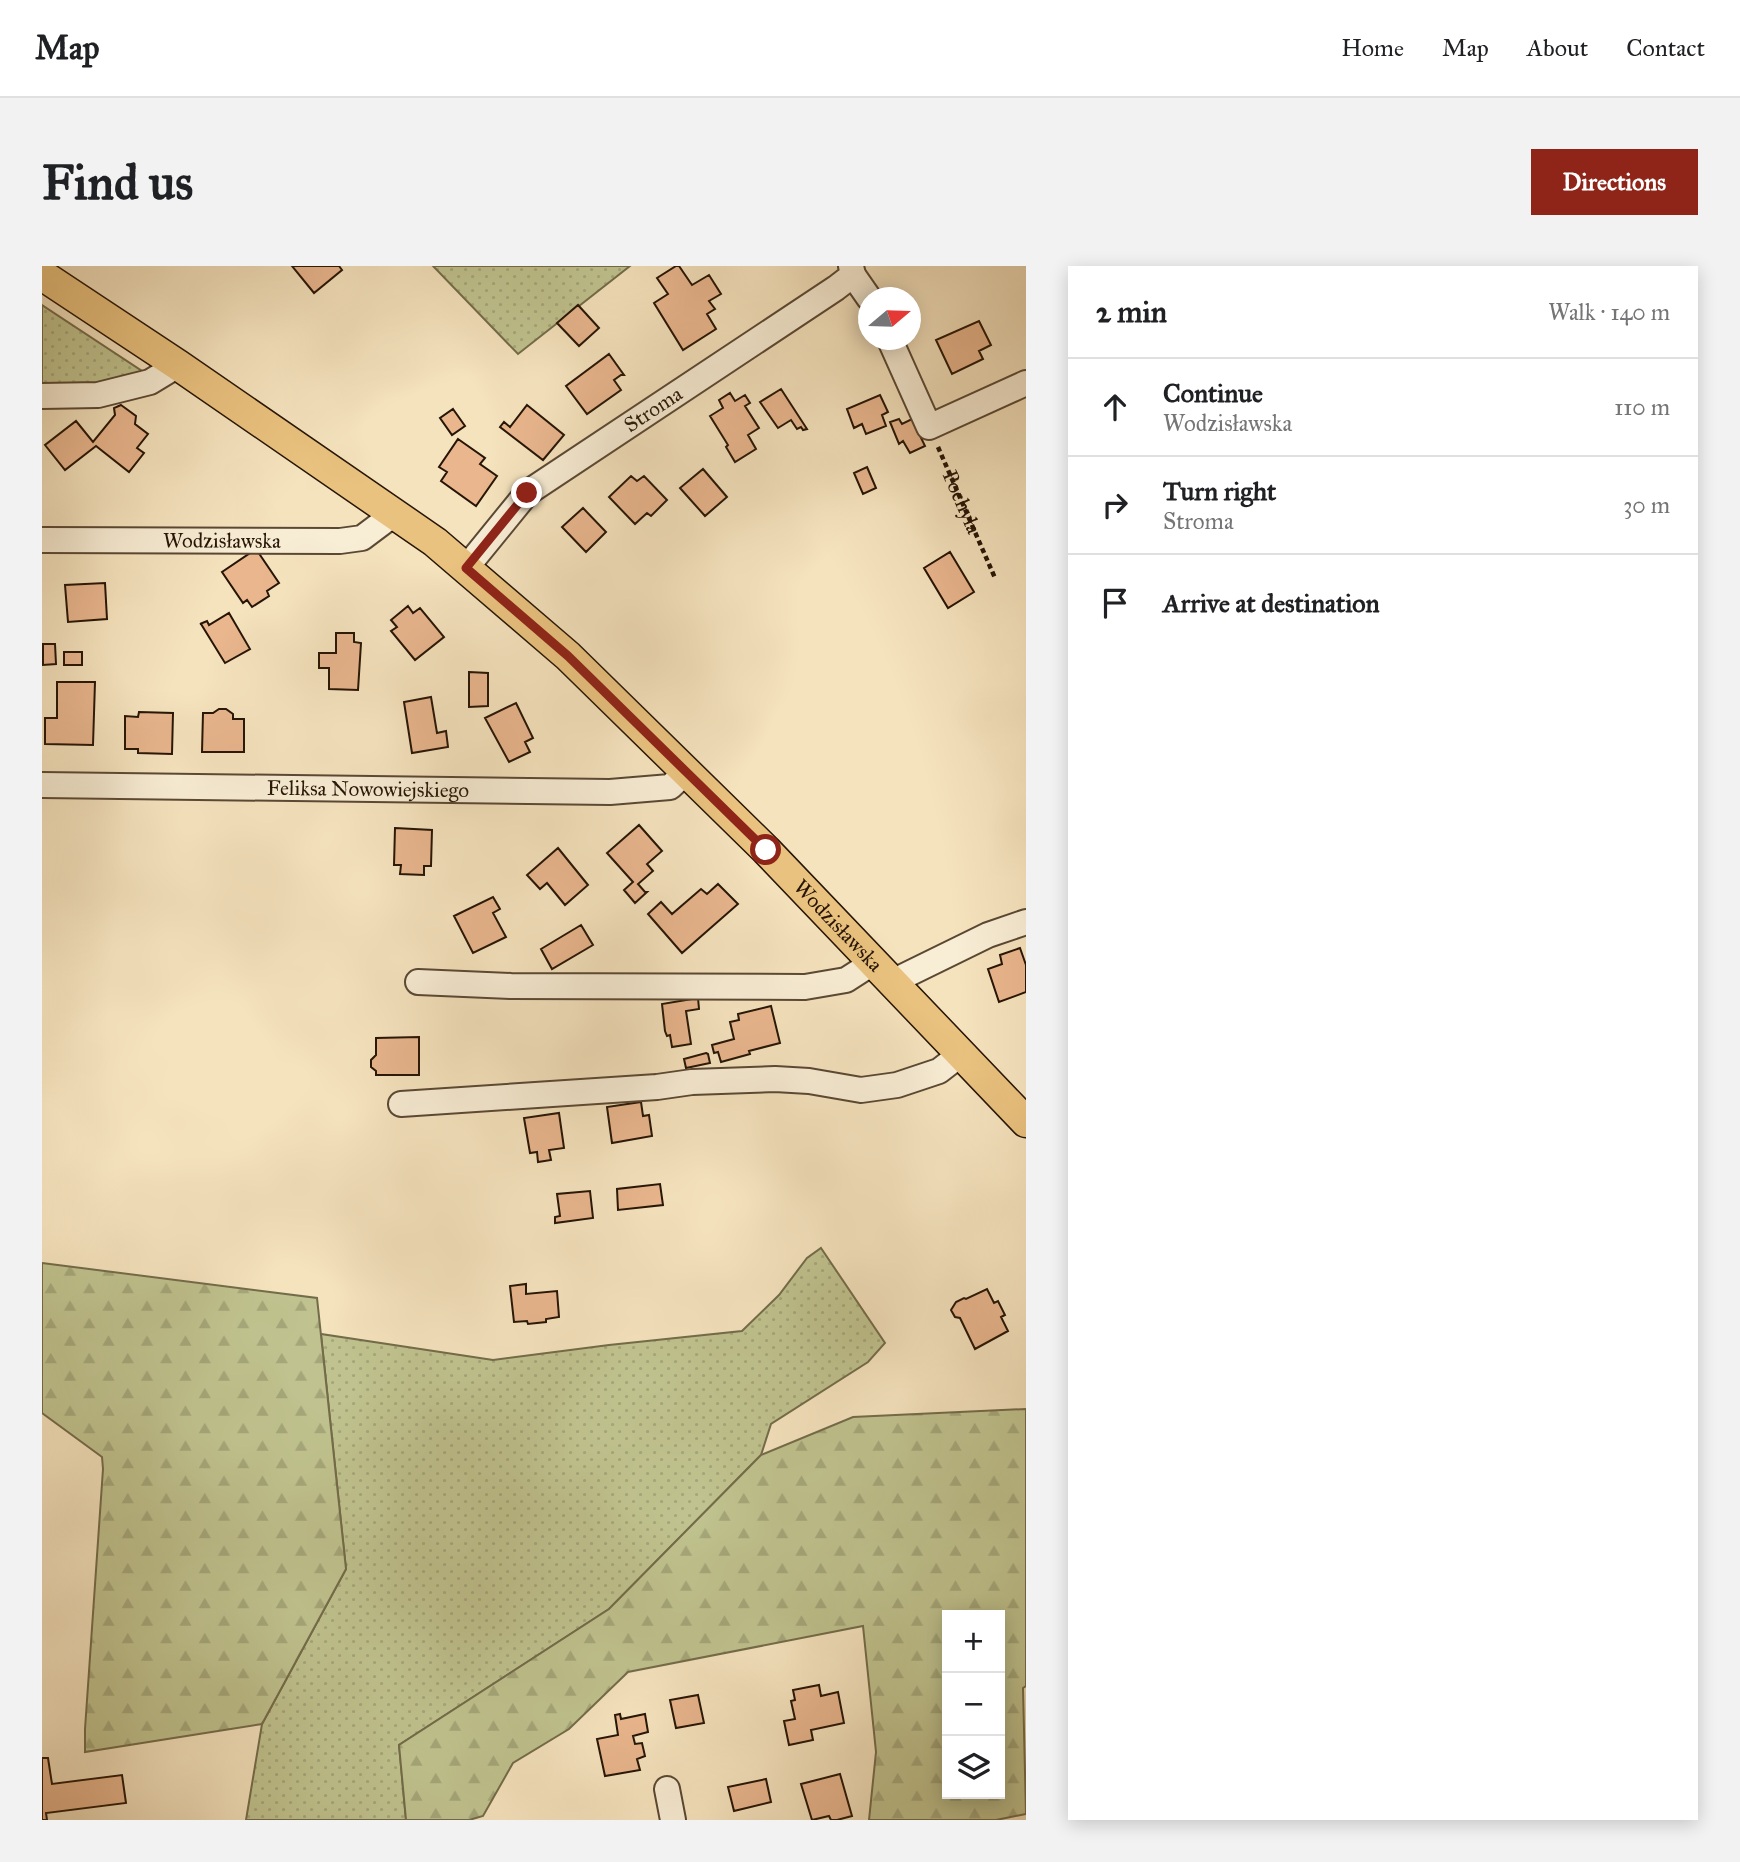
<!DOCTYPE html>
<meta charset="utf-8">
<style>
body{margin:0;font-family:"IM FELL Great Primer",serif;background:#f2f2f2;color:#202124}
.controls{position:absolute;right:21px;bottom:21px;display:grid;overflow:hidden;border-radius:0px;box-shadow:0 4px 18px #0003}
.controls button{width:63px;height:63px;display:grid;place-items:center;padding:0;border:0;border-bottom:2px solid #e0e0e0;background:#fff;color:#202124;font:35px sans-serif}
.compass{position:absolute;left:816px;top:21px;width:63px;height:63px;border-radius:50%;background:#fff;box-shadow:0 4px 18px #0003;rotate:71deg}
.stop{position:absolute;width:21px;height:21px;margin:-16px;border:5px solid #8f2418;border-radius:50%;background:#fff}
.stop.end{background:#8f2418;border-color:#fff;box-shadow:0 2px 7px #0008}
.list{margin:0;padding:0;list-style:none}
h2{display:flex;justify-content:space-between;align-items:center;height:91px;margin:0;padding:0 28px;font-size:30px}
h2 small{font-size:23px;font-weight:400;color:#757577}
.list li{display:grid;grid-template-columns:46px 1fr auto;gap:21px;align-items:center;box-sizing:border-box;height:98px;padding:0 28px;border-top:2px solid #e0e0e0}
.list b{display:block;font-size:26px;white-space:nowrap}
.list p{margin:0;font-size:23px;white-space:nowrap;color:#757577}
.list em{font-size:23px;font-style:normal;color:#757577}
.icon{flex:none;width:38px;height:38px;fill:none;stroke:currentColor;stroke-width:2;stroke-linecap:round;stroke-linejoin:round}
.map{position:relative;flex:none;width:984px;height:1554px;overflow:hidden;border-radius:0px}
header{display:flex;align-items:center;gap:42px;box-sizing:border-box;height:98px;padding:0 35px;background:#fff;border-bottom:2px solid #e0e0e0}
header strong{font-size:33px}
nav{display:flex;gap:38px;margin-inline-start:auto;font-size:24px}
.intro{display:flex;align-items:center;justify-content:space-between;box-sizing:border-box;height:168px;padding:0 42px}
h1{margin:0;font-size:49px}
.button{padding:18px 32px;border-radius:0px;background:#8f2418;color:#fff;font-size:24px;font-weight:700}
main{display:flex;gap:42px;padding:0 42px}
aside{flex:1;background:#fff;border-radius:0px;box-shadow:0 4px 18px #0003}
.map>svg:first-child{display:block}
.grass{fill:url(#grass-dots);stroke:#736c4a;stroke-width:2}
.forest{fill:url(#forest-firs);stroke:#736c4a;stroke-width:2;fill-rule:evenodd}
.building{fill:#e9b68e;stroke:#261506;stroke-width:2}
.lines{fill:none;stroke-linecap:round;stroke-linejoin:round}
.minor-casing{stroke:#5a4834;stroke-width:28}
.major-casing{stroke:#261506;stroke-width:33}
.path{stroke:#261506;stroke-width:4.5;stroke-dasharray:5 3.5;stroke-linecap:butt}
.minor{stroke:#f8edd5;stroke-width:24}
.major{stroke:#eac27f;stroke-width:30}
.route{stroke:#8f2418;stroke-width:9}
.labels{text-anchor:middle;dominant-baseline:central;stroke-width:5;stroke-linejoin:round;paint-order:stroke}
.street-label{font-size:21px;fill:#261506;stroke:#f8edd5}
</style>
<header>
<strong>Map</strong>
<nav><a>Home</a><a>Map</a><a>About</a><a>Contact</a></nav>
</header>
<div class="intro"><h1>Find us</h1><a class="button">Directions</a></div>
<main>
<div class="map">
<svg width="984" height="1554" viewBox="0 0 984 1554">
<defs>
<pattern id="grass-dots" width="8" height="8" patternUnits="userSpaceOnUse" patternTransform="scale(1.75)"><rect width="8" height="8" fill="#c0c38f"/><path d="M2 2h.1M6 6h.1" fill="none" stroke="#a5a77a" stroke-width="1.8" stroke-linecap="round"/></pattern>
<pattern id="forest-firs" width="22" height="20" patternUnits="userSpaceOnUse" patternTransform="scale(1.75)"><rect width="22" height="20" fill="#c0c38f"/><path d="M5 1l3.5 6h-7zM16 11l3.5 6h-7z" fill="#a5a77a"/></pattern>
</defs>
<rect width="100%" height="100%" fill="#f5e3be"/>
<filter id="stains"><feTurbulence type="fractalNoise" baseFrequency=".00286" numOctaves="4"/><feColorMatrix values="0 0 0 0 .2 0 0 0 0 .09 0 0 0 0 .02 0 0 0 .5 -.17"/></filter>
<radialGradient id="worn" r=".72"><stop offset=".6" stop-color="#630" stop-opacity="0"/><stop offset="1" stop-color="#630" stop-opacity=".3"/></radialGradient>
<!-- grass -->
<path class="grass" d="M391 0H588L476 88Z
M0 39 103 107 58 120 0 119Z
M779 982 843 1077 826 1096 729 1158 719 1189 567 1343 357 1479 364 1554H204L220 1458 304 1303 279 1068 451 1094 567 1079 700 1065 737 1029 765 992Z"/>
<!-- forest -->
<path class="forest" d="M0 997 275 1032 304 1303 220 1458 43 1486V1463L61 1203 60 1191 0 1147Z
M984 1143V1420L981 1422 984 1548 954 1554H827L834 1486 821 1360 586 1406 527 1463 471 1497 441 1550 427 1554H364L357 1479 567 1343 719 1189 811 1151ZM905 1349H958V1528H905Z"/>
<!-- building -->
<path class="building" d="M250 0H297L300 4 272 27Z
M634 0H637L650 19 667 9 679 28 667 35 673 43 665 48 674 63 641 84 612 37 626 28 615 12Z
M536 39 557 62 537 80 515 57Z
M937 55 949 79 937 85 941 93 910 108 894 74Z
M567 88 582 109H579L572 114 579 124 545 148 524 120Z
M739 123 765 163 761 164 759 161 755 163 749 154 736 162 718 136Z
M688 127 693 135 703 129 708 137 703 140 717 162 706 169 714 183 693 196 684 181 686 179 668 150 681 142 677 134Z
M838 129 846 146 840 149 844 160 824 168 820 158 812 162 805 143Z
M79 139 94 150 93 158 106 168 95 182 102 187 87 206 54 180 23 204 3 179 34 155 51 176 73 149 72 142Z
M485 139 522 169 501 194 458 161 462 156 468 161Z
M411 143 423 160 410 169 398 152Z
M857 153 860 158 870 153 883 180 868 187 861 175 857 178 848 156Z
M416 173 443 192 438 198 455 210 434 240 399 215 405 206 397 201Z
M825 201 834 222 821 228 812 207Z
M661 203 685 231 663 250 638 222Z
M589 210 595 215 602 210 625 234 609 250 605 247 593 258 567 231Z
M541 242 564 266 544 286 520 261Z
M214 283 237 317 225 325 227 330 210 341 205 334 201 337 180 306Z
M908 286 932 326 906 342 882 302Z
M63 317 65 353 26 356 23 319Z
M366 340 371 347 378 342 402 371 373 394 349 365 355 361 349 354Z
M187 347 208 383 183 397 159 358H158L165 355 167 359Z
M294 367H312V376L319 377 316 424 287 423V402H277V387H294Z
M1 378H13L14 398 1 399Z
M22 386H40V399H22Z
M427 406 446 407V440L427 441Z
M15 416H53L51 479 3 478V452H15Z
M389 431 395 467 404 465 406 481 370 487 362 436Z
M474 437 491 472 483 476 488 486 467 496 443 452Z
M177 443H184L191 448V453H202V486H160L161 447H171Z
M97 446 131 447 130 488 96 487V483H83V450L96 451Z
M597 559 620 585 605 598 611 605 596 618 603 626H605L593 637 582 624 591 616 565 587Z
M353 562 390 564 389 600H382V609L358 608 359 599H352Z
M516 582 546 619 523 639 505 617 498 623 485 609Z
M676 618 696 638 640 687 606 648 619 636 630 648 659 623 665 628Z
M451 631 458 643 451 647 464 671 431 687 412 650Z
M539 659 551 679 510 703 499 683Z
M978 682 984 699V726L957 736 946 703 960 698 958 689Z
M656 732 657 743 644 745 649 778 630 781 628 769 625 770 623 765 620 738Z
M729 740 738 777 707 785 708 788 679 796 676 786 672 787 670 779 692 773 688 756 697 754 696 748Z
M377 771V809H334V805L329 801V794L334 789V772Z
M664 787 666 788 668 797 644 802 642 793Z
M599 836 601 850 607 849 610 870 570 877 565 841Z
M517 847 522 882 507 884 509 894 496 896 495 886 488 887 482 852Z
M618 918 621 939 576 944 575 923Z
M548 925 551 952 513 957V951L518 950 515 928Z
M484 1018V1028L515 1025 517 1051 504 1053V1056L486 1058 485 1055 472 1056 468 1020Z
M945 1023 952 1037 956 1035 963 1049 959 1051 966 1065 933 1083 918 1052 913 1051 909 1044 914 1036 922 1032 924 1033Z
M777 1419 779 1430 796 1426 802 1457 769 1464 771 1474 747 1479 742 1455 753 1453 749 1435 753 1434 751 1424Z
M656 1429 662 1457 634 1462 628 1434Z
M578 1448 579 1453 603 1448 606 1466 591 1470 593 1478 600 1477 603 1490 595 1493 598 1504 563 1510 555 1473 576 1469 573 1449Z
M0 1492H6L10 1518 80 1509 84 1537 4 1547 5 1554H0Z
M798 1508 810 1550 795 1554H789L787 1550 770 1554 759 1518Z
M724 1513 729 1536 692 1545 686 1521Z"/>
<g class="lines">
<defs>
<g id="minor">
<path d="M811 9 827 32"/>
<path d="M848 74 887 161 984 117"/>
<path d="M0 130 56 129 108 116 136 99"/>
<path id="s2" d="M0 274 298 275 320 272 352 248"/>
<path id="s3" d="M424 302 485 227 794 22 811 9 809 0"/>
<path id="s4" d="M0 519 568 526 628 521 644 506"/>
<path d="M376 716 469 720 763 721 804 714 832 696"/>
<path d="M850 716 946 669 984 656"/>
<path d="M359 838 615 821 650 816 733 813 767 815 819 824 855 819 897 805 919 788"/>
<path d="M625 1523 631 1554"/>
</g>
<g id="major">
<path id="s5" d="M0 9 136 99 393 276 526 390 724 584 984 856"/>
</g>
</defs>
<!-- minor casing -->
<use href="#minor" class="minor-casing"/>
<!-- major casing -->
<use href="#major" class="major-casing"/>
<!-- path -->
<path class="path" id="s1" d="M896 181 953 312"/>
<!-- minor -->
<use href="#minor" class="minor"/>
<!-- major -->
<use href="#major" class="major"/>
</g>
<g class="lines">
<!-- route -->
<path class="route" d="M485 227 424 302 526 390 724 584"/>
</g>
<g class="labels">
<!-- street labels -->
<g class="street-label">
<text stroke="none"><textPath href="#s3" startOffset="248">Stroma</textPath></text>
<text stroke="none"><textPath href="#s1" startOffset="60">Pochyła</textPath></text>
<text stroke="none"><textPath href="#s2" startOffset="180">Wodzisławska</textPath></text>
<text stroke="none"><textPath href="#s4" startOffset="326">Feliksa Nowowiejskiego</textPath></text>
<text stroke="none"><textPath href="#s5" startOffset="1032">Wodzisławska</textPath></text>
</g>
</g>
<rect width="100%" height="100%" filter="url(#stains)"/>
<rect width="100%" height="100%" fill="url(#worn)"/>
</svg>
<div class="controls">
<button>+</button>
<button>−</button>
<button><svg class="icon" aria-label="layers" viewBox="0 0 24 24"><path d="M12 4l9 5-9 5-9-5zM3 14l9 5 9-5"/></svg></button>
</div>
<svg class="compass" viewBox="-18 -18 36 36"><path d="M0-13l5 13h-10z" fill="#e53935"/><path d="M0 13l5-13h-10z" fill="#757577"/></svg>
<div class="stop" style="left:724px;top:584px"></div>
<div class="stop end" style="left:485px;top:227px"></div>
</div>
<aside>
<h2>2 min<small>Walk · 140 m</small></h2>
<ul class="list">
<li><svg class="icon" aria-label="ahead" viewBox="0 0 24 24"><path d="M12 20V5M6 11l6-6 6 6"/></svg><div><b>Continue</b><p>Wodzisławska</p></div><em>110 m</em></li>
<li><svg class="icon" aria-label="right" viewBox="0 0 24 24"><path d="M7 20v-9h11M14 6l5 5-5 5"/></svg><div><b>Turn right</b><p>Stroma</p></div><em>30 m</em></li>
<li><svg class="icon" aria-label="arrive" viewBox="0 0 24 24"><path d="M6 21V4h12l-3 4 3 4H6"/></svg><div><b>Arrive at destination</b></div></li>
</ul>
</aside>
</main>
